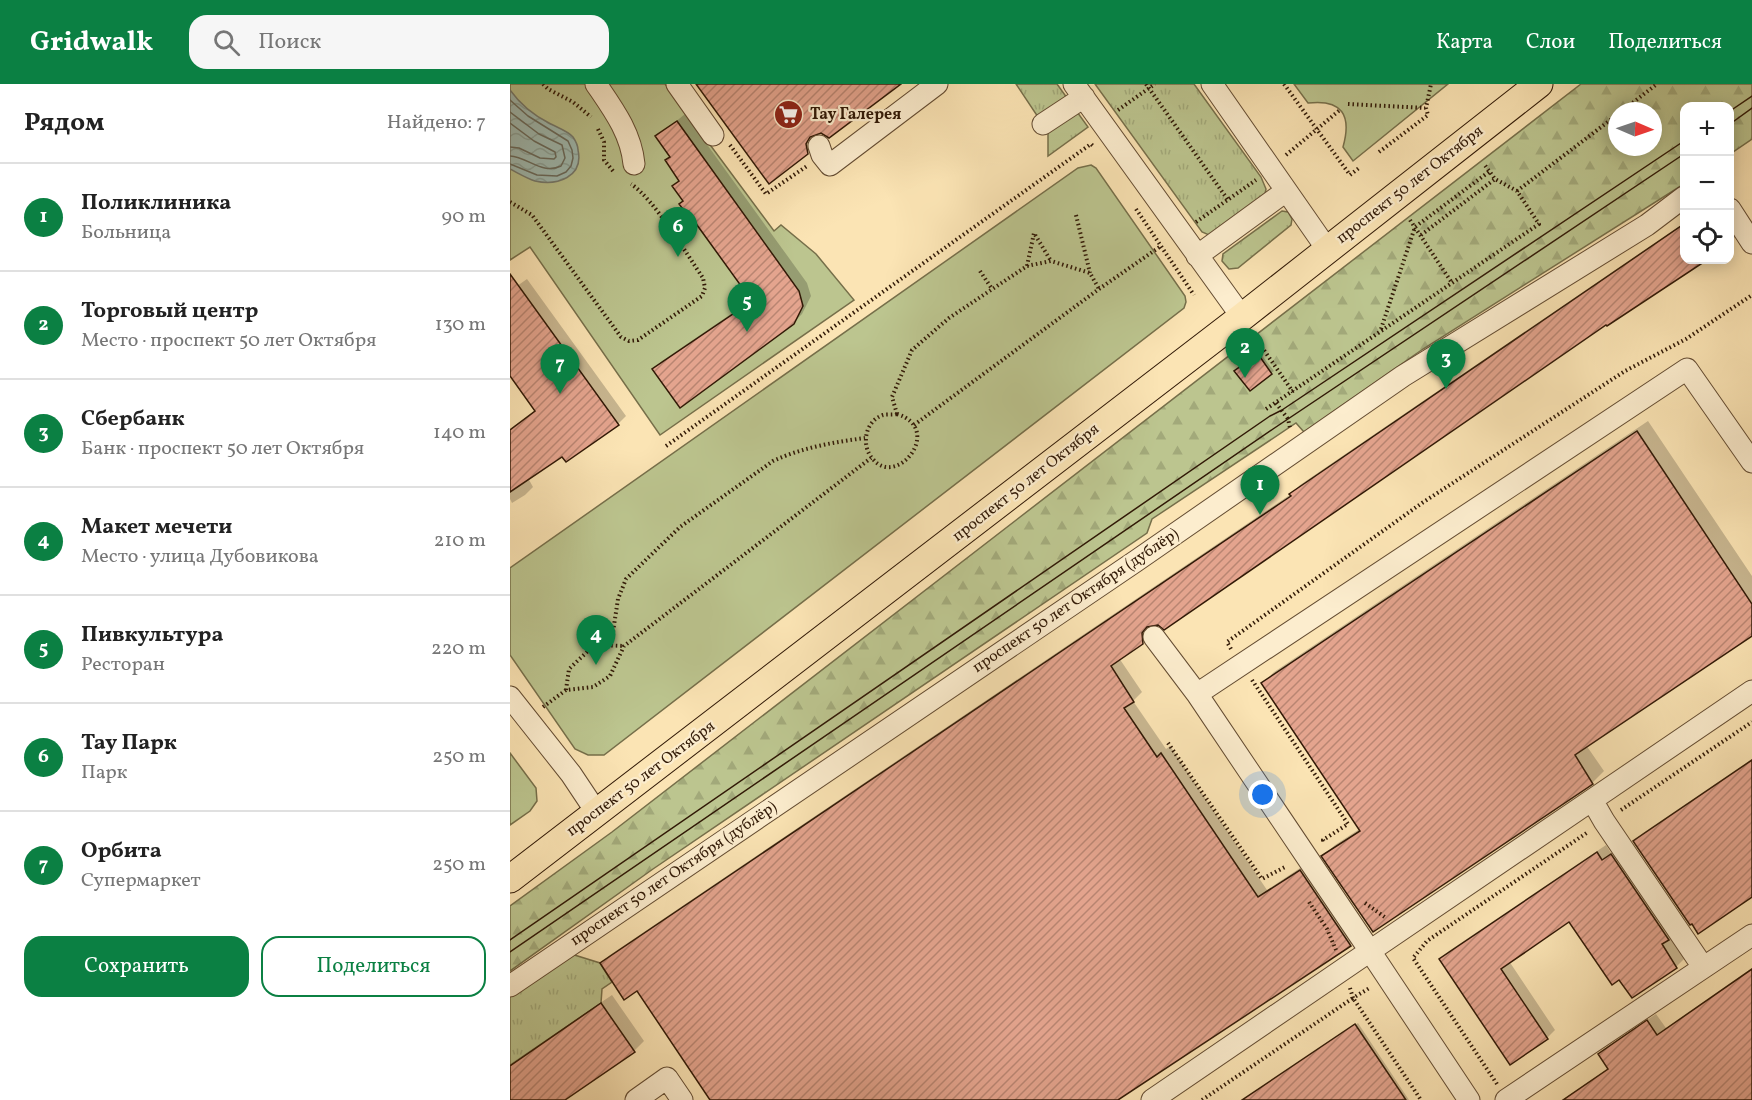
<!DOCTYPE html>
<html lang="ru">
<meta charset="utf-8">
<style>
body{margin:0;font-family:Vollkorn,serif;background:#f6f6f6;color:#222}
.controls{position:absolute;right:18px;top:18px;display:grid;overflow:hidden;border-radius:12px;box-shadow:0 3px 15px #0003}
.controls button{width:54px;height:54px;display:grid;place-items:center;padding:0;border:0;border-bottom:2px solid #e0e0e0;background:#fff;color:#222;font:30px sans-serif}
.compass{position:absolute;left:1098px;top:18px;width:54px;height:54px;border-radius:50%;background:#fff;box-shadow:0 3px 15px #0003;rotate:92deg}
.you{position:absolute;left:753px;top:711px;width:21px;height:21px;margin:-15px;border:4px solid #fff;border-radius:50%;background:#1a73e8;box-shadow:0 0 0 9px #1a73e833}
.badge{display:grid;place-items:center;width:39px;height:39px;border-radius:50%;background:#0b8043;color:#fff;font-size:20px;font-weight:700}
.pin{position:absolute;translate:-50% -50px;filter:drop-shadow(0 2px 3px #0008)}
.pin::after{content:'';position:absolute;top:32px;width:21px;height:18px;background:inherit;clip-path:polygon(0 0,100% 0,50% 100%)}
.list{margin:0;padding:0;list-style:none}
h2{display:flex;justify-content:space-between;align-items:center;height:78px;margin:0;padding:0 24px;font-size:26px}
h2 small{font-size:20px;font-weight:400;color:#767676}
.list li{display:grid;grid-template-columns:39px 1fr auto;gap:18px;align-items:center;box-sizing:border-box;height:108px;padding:0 24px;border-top:2px solid #e0e0e0}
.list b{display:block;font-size:22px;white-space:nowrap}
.list p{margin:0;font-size:20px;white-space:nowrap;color:#767676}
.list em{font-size:20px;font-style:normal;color:#767676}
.actions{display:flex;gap:12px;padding:18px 24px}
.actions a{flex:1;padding:14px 0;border:2px solid #0b8043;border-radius:18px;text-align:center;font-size:21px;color:#0b8043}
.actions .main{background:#0b8043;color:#fff}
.icon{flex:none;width:33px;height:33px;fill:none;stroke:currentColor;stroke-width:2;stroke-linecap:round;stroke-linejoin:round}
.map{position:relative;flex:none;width:1242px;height:1016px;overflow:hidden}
header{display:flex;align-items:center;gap:36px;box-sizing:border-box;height:84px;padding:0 30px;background:#0b8043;color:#fff}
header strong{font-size:28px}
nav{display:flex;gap:33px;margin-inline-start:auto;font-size:21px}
.search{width:420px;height:54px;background:#f6f6f6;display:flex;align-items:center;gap:15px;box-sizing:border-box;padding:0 21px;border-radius:18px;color:#767676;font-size:22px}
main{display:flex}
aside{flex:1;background:#fff}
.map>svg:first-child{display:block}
.grass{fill:url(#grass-tufts);stroke:#766f4a;stroke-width:1.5}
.forest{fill:url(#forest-firs);stroke:#766f4a;stroke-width:1.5;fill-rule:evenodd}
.park{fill:#bcc58f;stroke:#766f4a;stroke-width:1.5}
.water{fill:url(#water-waves);stroke:#747b6f;stroke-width:1.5}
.shadow{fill:#0003}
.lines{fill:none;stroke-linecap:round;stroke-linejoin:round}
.shore{stroke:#686b5e;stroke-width:1.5}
.building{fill:url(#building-hatch);stroke:#311906;stroke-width:1.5}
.minor-casing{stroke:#644c32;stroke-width:23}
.major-casing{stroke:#311906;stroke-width:29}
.path{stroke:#311906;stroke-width:4;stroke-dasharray:1.5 3;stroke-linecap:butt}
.minor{stroke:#fcedce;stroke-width:21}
.major{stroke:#fbe4b4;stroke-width:27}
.tram{stroke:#311906;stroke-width:1.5}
.labels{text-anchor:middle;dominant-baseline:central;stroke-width:4.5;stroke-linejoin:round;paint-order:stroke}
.poi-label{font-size:16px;font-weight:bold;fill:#311906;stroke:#fcedce;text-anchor:start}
.street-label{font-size:16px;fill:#311906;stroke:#fcedce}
</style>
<header>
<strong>Gridwalk</strong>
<div class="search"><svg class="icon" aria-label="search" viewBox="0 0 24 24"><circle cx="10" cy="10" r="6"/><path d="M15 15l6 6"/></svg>Поиск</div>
<nav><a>Карта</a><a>Слои</a><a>Поделиться</a></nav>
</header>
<main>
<aside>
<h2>Рядом<small>Найдено: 7</small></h2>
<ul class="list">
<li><span class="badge">1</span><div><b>Поликлиника</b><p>Больница</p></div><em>90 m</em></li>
<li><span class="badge">2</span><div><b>Торговый центр</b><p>Место · проспект 50 лет Октября</p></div><em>130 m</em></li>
<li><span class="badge">3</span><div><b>Сбербанк</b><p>Банк · проспект 50 лет Октября</p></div><em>140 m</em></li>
<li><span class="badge">4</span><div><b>Макет мечети</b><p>Место · улица Дубовикова</p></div><em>210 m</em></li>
<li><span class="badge">5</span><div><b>Пивкультура</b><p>Ресторан</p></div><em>220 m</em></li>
<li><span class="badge">6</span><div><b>Тау Парк</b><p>Парк</p></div><em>250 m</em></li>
<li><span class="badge">7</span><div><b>Орбита</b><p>Супермаркет</p></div><em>250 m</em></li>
</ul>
<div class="actions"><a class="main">Сохранить</a><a>Поделиться</a></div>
</aside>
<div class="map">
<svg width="1242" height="1016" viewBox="0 0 1242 1016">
<defs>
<pattern id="grass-tufts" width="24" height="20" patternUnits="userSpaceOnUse" patternTransform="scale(1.5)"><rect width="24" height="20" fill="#bcc58f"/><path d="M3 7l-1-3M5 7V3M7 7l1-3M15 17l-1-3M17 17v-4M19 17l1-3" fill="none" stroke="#a2a97a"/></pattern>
<pattern id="forest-firs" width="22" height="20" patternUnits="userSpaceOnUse" patternTransform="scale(1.5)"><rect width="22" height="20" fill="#bcc58f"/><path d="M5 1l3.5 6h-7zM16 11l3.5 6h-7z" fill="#a2a97a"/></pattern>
<pattern id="water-waves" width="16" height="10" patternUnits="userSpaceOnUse" patternTransform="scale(1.5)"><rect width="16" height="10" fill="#a0bdb5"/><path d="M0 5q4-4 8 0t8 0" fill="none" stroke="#8aa29a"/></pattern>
<pattern id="building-hatch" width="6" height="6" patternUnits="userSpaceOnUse" patternTransform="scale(1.5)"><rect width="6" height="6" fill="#e4a48e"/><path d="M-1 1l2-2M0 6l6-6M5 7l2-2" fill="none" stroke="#b98572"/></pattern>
</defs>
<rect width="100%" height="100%" fill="#fbe4b4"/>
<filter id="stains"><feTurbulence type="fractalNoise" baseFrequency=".00333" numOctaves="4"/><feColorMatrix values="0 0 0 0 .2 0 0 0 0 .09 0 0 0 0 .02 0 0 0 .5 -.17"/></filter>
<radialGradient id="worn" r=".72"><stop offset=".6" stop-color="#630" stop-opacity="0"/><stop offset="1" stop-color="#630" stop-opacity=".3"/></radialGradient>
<!-- grass -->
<path class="grass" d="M506 0H547L578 43 538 72V48Z
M585 0H684L751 93 756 105 754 115 699 151 692 148Z
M772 127 778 128 782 135 781 141 728 184 719 185 712 177 713 170Z
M58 869 90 879 102 898 92 905 91 919 0 982V908Z"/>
<!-- forest -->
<path class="forest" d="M1071 0H1242V55L1220 70V22H1174V100L913 265 794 348 786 339 642 435 637 449 143 785 0 887V822L102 748ZM1107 27H1143V63H1107Z"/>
<!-- park -->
<path class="park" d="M0 0H155L264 147 271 141 306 170 344 216 150 351 20 163 0 176Z
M784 0H938L843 77 833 63C842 31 832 15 798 19Z
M581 81 586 84 675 212 676 218 674 224 94 671H78L65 665 0 571V484L568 84Z
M0 669 26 704 27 717 20 727 0 741Z"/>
<!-- water -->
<path class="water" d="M0 6C10 20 23 31 39 39 46 43 58 47 63 53 65 56 68 62 68 66 74 93 47 102 25 97 16 94 8 89 0 85Z"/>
<!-- shadow -->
<path class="shadow" d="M188 0H388L313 48 304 49 306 61 297 69Z
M175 30 297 199 301 212 292 230 283 239 144 285 152 277 243 215 175 117 170 96 161 72 147 53Z
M1220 138 1228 150 1220 159Z
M1174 139V176H1194L1098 240 1097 239 649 540 640 541 641 550 632 559 609 574 632 608 623 617 656 665 660 662 757 806 799 778 849 852 840 861 606 1016H202L127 905 92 879 100 871 781 410 790 401Z
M17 195 116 332 108 340 56 376 52 371 18 394 23 403 15 411 2 419 0 415V345L26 326 0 290V207Z
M750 269 764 287 740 305 728 285Z
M1138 337 1242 492V550L1076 661 1094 687 1083 698 863 846 813 772 825 761 851 744 753 599 764 588Z
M1242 675V811L1125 757 1133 749Z
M1096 761 1101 769 1109 763 1166 846 1160 853 1174 875 1166 883 1123 912 1060 836 999 877 1045 946 1037 954 931 875 939 867Z
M1242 884V1016H1052L1099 984 1090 970 1098 962 1146 930 1156 944Z
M102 911 134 957 124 967 53 1016H0V980Z
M848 939 899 1016H733Z"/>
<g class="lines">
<!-- shore -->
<path class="shore" d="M0 16 18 32 58 57 62 66 63 74 61 82 56 88 47 92 27 91 0 80
M0 28 29 50 52 61 55 74 51 82C32 91 18 73 0 72
M0 39 24 57 45 68 46 73 44 75 30 74 9 64 0 63"/>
</g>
<!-- building -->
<path class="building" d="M186 0H391L319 54 311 49 300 53 296 60 298 70 259 100Z
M167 37 289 207 293 222 284 240 170 324 142 285 242 217 187 141 186 142 169 120 173 117 162 102 169 97 155 76 160 73 145 52Z
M1174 140V176H1197L1097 242 1096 241 654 546 648 541 637 543 632 549 633 560 601 582 624 618 614 624 647 673 651 669 748 813 790 786 841 862 608 1016H200L127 907 114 916 90 879 781 412 779 410Z
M0 190 109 341 56 378 52 373 0 408V346L25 327 0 292Z
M748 270 762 290 740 307 724 287Z
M1127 347 1242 520V552L1065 671 1083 700 863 848 811 772 850 747 751 599Z
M1242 676V813L1188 850 1182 840 1180 841 1123 757Z
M1087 768 1092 776 1101 770 1159 856 1152 860 1167 884 1122 914 1109 896 1102 901 1059 838 991 885 1038 955 1000 981 929 875Z
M1242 885V1016H1053L1098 985 1088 970 1137 936 1147 951Z
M91 919 125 968 55 1016H0V982Z
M845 940 896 1016H732Z"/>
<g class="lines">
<defs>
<path id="minor" d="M86 0C103 25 121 49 124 80
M167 0 203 51
M564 0 732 233
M702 0 817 165
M533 40 574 13
M309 62 312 71 320 81 427 0
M1220 125 1242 159
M687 172 776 107
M644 553 687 610
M0 613 61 690 87 729
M1193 883 1094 737 1082 716 1242 607
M0 902 626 477 893 292 1137 141 1174 113
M126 1016 157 994 172 1016
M642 1016 860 867 687 610 1177 285 1242 378
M959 1016 860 867 1082 716
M996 1016 1242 851"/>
<path id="major" d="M0 795 732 233 1029 0"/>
</defs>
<!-- minor casing -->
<use href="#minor" class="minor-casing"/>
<!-- major casing -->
<use href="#major" class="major-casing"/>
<!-- path -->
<path class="path" d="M33 0 38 5 63 18 81 33
M636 0 718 116
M774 0 840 91 849 84
M838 20 915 24
M608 26 645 0
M1112 27 1147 0
M88 45 94 58V76L103 87
M220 61 256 110 297 82
M869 68 918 31 916 24 921 0
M776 71 831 25
M1007 107 1107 31
M0 118 22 131 111 253 119 257 128 256 192 212 195 204 193 194C176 169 144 115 121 100
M626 125 684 211
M566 131 580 189
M900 136 942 199
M686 138 746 96
M911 151 985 95
M517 182 524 149 541 177
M470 187 482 205
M871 245 905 143 980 87
M749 259 783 308
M766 319 778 335 780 344
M756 325 1029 140 1007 107 985 95 974 80
M387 330 382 313 402 266 439 234 517 182 541 177 580 189 589 205
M387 330C435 345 386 406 362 374 351 361 355 337 373 331 377 330 382 331 387 330Z
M404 341 589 205 651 162
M156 362 581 60 583 62
M101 561 108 515 116 495 170 443 263 377C291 364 324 358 355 354
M721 565 717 558 912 419 1115 287 1176 255 1242 211
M742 596 838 740 813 756 814 758
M56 606 59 585 79 566 92 561 114 562
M33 623 56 606 83 603 100 592 114 562 361 374
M658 659 752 795 775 783 777 784
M1111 726 1242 638
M799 818 817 845 826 866
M855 819 876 834
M840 904 843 914 861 903
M987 1000 903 874 917 857 1078 748
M692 1016 843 914 911 1016"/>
<!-- minor -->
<use href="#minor" class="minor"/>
<!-- major -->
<use href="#major" class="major"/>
<!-- tram -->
<path class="tram" d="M1220 27 1242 12
M1220 40 1242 24
M0 856 760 332 772 326 1174 57
M0 868 763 345 1174 70"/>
</g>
<!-- icons -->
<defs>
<symbol id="supermarket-disc" viewBox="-11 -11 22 22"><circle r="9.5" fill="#8f2418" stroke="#fcedce"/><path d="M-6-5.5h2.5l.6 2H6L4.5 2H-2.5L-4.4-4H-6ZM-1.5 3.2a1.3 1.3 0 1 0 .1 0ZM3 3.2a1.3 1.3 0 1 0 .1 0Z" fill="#fff"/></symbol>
</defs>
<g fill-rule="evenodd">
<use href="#supermarket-disc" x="262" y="14" width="33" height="33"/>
</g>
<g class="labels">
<!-- poi labels -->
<g class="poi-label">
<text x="300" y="31">Тау Галерея</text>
</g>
<!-- street labels -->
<g class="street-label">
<text transform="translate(900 101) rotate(-38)">проспект 50 лет Октября</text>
<text transform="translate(516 399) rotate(-38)">проспект 50 лет Октября</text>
<text transform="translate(566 517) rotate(-34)">проспект 50 лет Октября (дублёр)</text>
<text transform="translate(131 695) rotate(-37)">проспект 50 лет Октября</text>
<text transform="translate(164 790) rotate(-34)">проспект 50 лет Октября (дублёр)</text>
</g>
</g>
<rect width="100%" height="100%" filter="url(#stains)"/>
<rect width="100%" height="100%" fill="url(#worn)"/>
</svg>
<div class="controls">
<button>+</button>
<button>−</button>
<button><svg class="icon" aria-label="locate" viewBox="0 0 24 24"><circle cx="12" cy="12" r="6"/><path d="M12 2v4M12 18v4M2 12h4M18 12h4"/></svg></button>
</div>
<svg class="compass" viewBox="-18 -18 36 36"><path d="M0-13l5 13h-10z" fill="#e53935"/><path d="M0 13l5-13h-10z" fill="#767676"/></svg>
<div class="you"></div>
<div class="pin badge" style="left:750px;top:431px">1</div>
<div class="pin badge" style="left:735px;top:294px">2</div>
<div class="pin badge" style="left:936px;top:305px">3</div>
<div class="pin badge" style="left:86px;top:581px">4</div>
<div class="pin badge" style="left:237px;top:248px">5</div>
<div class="pin badge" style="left:168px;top:173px">6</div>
<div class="pin badge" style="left:50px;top:310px">7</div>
</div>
</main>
